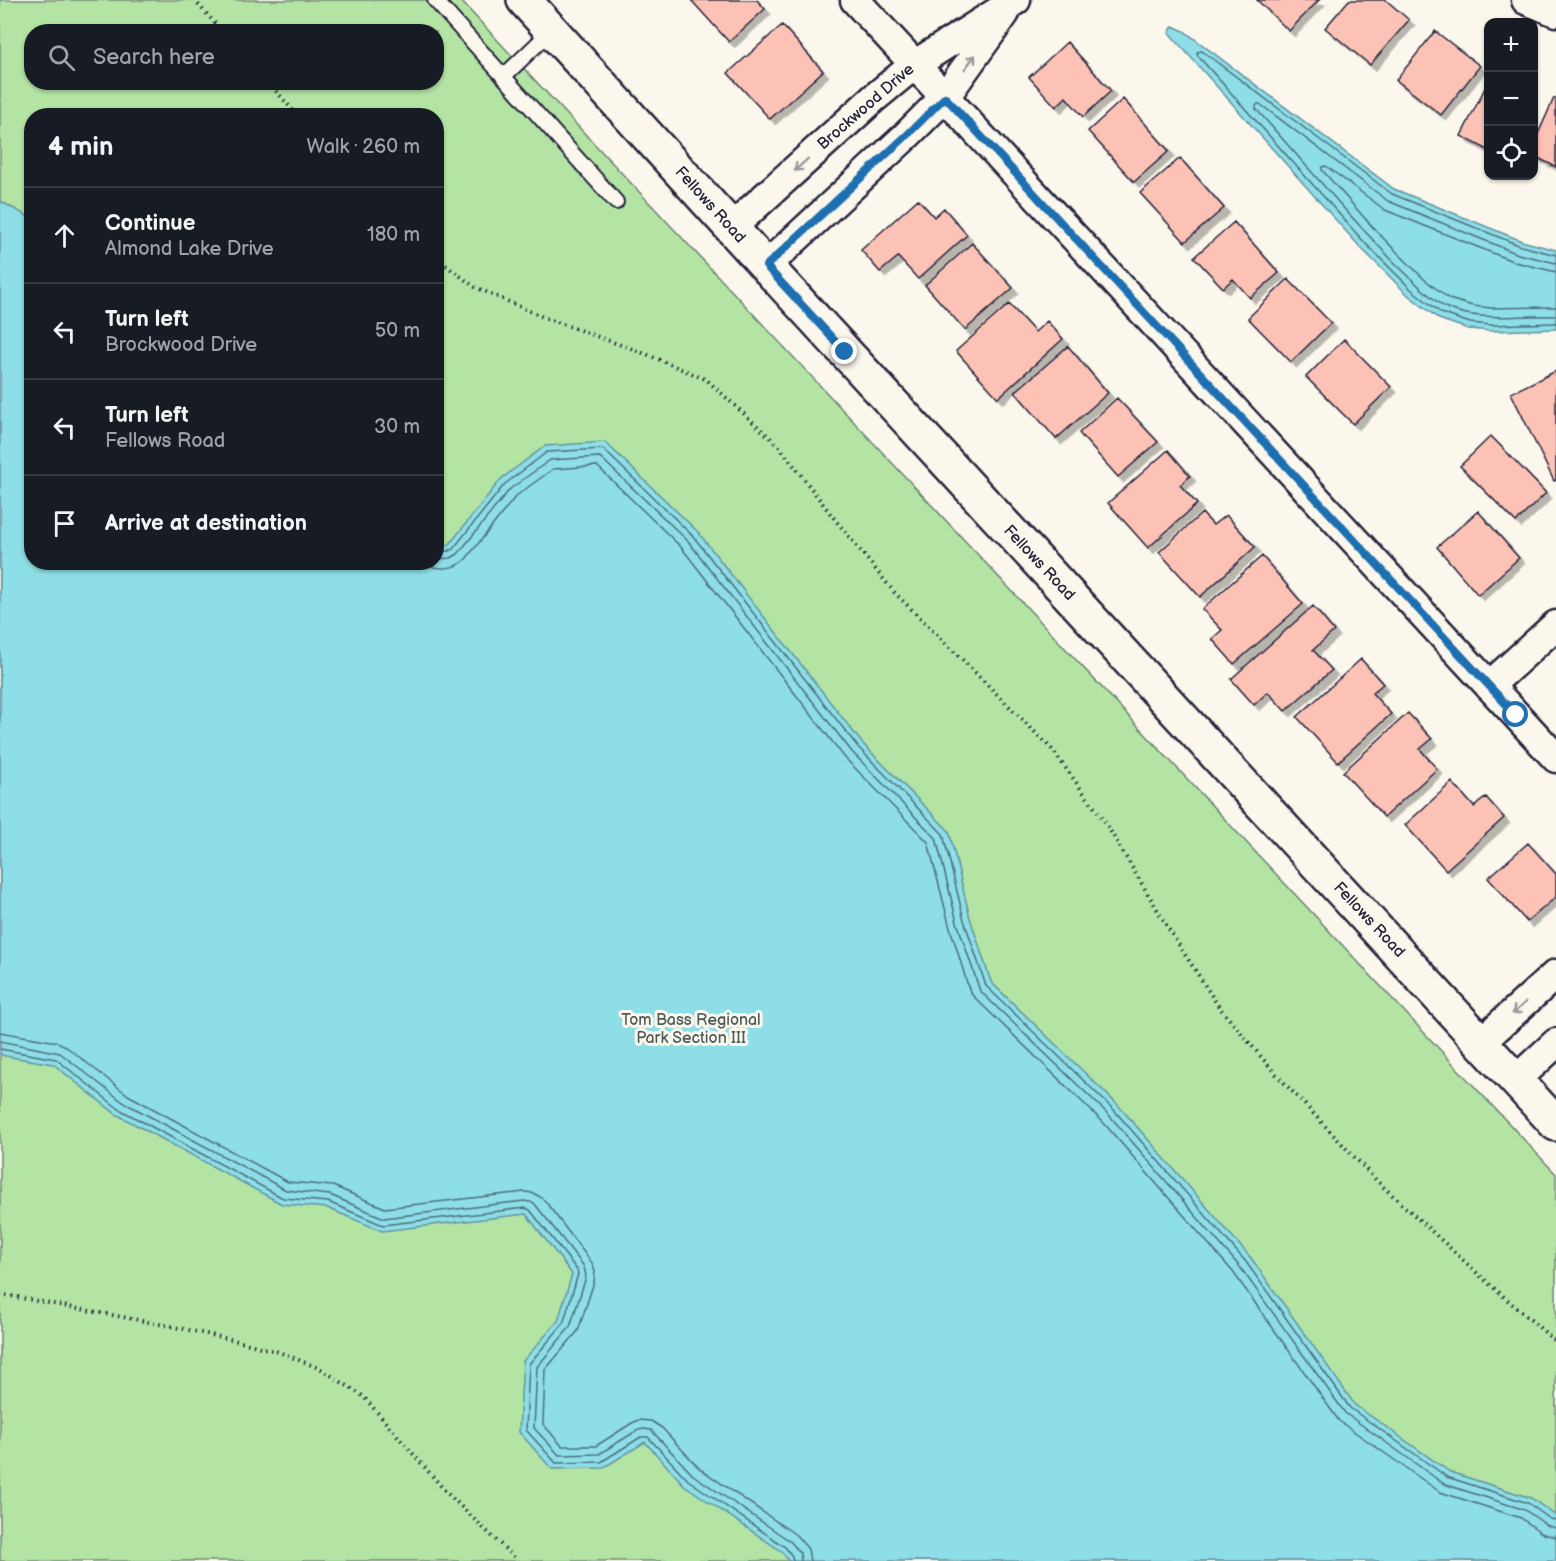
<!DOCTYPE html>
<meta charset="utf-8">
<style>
body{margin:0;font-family:"Balsamiq Sans",sans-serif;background:#242831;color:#f1f3f6}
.controls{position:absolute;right:18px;top:18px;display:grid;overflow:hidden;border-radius:12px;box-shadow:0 2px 4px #0004}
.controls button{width:54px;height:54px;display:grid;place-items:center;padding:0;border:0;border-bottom:2px solid #363941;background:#171b24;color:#f1f3f6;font:30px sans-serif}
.stop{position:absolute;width:18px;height:18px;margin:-14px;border:4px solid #1f6fb2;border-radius:50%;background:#fff}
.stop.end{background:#1f6fb2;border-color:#fff;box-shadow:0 2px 6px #0008}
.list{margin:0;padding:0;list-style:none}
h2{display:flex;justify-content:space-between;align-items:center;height:78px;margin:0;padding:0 24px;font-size:26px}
h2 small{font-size:20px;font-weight:400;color:#9ea1a6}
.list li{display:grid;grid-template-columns:39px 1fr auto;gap:18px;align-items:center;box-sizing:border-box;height:96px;padding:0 24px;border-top:2px solid #363941}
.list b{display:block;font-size:22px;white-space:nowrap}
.list p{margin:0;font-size:20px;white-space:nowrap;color:#9ea1a6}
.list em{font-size:20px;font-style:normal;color:#9ea1a6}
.icon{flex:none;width:33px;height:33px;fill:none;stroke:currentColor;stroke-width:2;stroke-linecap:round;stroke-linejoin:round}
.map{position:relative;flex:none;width:1556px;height:1561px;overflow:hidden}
.search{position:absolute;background:#171b24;box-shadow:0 2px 4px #0004;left:24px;top:24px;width:420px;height:66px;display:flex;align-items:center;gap:15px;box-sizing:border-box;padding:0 21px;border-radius:24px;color:#9ea1a6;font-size:22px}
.panel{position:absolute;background:#171b24;box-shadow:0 2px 4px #0004;left:24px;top:108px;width:420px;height:462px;border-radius:24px}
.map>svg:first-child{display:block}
.green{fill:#b3e4a4;stroke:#6a8370;stroke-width:1.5;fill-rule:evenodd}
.water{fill:#8ddee6;stroke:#6293a2;stroke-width:1.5}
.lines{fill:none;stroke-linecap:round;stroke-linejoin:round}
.shore{stroke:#4d6d7f;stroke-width:1.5}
.building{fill:#fdc2b6;stroke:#22223b;stroke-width:1.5;filter:url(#shadow)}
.lane-casing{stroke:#22223b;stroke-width:18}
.street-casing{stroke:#22223b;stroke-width:33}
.secondary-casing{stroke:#22223b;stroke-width:38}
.path{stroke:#22223b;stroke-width:4;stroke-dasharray:1.5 4.5;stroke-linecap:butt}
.lane{stroke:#fbf7ec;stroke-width:14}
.street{stroke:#fbf7ec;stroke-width:28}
.secondary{stroke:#fbf7ec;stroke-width:33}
.oneway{stroke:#99979c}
.route{stroke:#1f6fb2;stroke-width:8}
.labels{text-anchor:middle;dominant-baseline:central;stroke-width:6;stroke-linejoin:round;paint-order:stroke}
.street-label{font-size:16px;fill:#22223b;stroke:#fbf7ec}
.park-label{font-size:16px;fill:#4e5c5a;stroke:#fbf7ec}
</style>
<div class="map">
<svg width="1556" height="1561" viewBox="0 0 1556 1561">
<defs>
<filter id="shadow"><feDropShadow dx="5.5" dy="5.5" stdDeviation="0" flood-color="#0004"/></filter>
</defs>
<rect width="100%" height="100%" fill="#fbf7ec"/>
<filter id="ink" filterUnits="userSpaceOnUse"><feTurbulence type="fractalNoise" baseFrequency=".0167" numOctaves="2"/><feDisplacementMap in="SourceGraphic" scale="12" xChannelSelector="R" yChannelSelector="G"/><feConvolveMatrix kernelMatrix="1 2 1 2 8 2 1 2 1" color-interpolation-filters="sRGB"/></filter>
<g filter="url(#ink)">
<!-- green -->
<path class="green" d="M0 0H460L1556 1174V1561H0ZM32 32H436V82H32ZM32 116H436V562H32Z"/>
<!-- water -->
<path class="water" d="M1173 26 1184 31 1394 189 1522 241 1556 250V329L1491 331 1468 329 1439 319 1408 295 1360 247 1169 33Z
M0 201 31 218 32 562H436L437 545H449L501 479 545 446 605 442 698 532 862 743 949 831 970 918 991 982 1118 1105 1251 1258 1355 1405 1450 1472 1531 1498 1556 1516V1561H789L781 1551 684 1485 645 1442 603 1468 552 1469 519 1432 523 1361 558 1321 572 1274 526 1214 382 1231 327 1208 282 1204 116 1114 53 1064 5 1056 0 1054Z"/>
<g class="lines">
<!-- shore -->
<path class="shore" d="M1556 255 1521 246 1392 194 1202 51 1197 52 1198 56 1365 243 1412 290 1441 313 1470 323 1491 325 1556 323
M1556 263 1518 254 1388 201 1260 104H1258L1256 106V109C1303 161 1348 216 1398 266 1410 277 1432 301 1447 308 1482 323 1519 314 1556 316
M1556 272 1515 262 1385 210 1326 166 1322 167V170L1377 232 1423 278 1449 299 1473 306 1491 308 1556 307
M436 551H449L453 549 505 484 547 452 603 449 693 536 858 747 943 834 964 920 986 986 1114 1110 1246 1262 1350 1408 1447 1477 1528 1503 1550 1519 1556 1520
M436 559 451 558 458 554 510 489 550 460 600 457 688 541 852 752 936 838 957 922 980 991 1109 1115 1240 1267 1345 1413 1444 1484 1525 1510 1548 1526 1556 1528
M423 562C436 571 455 570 466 559L516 496 553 469 597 466 681 547 845 758 928 842 949 924 969 989 973 996 1102 1121 1233 1272 1339 1421 1440 1492 1521 1518 1543 1534 1556 1537
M0 1032 57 1042 64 1045 128 1095 288 1182 333 1186 385 1208 524 1192C533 1192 539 1195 545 1201L592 1263 595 1272 594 1282 578 1331 545 1370 543 1424 562 1446H596L632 1423 639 1420 651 1421 662 1428 699 1468 796 1535 808 1549 810 1561
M0 1041 60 1053 123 1102 286 1190 330 1195 384 1218 524 1201 534 1203 583 1265 585 1271 586 1277 570 1327 537 1367 534 1428 559 1455 599 1454 638 1430 644 1429 651 1430 693 1475 790 1541 800 1553 801 1561
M0 1049 56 1059 119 1109 283 1198 328 1202 383 1225 525 1208 530 1210 577 1270 578 1274 563 1324 529 1364 526 1430 556 1463 601 1462 641 1437H648L688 1480 785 1547 792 1556 793 1561"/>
</g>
<!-- building -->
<path class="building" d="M691 0H757L765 9 729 42Z
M1257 0H1319L1289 31Z
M1349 0H1386L1409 20 1370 65 1325 28Z
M782 25 823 71 770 119 728 73Z
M1435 31 1480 66 1441 115 1396 80Z
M1067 42 1111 91 1083 117 1066 97 1056 107 1029 77Z
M1488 82V150L1461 136Z
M1554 98H1556V167L1534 156V143Z
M1123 99 1169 151 1134 182 1088 131Z
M1180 158 1224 208 1185 242 1140 193Z
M918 199 934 217 944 208 967 235 918 279 898 257 880 272 861 250Z
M1234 222 1279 273 1250 298 1233 279 1223 288 1194 257Z
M972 243 1013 288 965 330 925 285Z
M1288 279 1331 323 1291 362 1248 318Z
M1009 304 1035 332 1047 321 1063 339 998 398 956 351Z
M1344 339 1391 387 1353 424 1306 377Z
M1068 346 1108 393 1056 439 1015 392Z
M1556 371V480L1554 481 1511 393Z
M1117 398 1158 442 1118 477 1079 433Z
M1491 436 1546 493 1516 522 1460 466Z
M1168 450 1190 476 1180 485 1197 504 1148 548 1108 503Z
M1478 511 1519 558 1478 595 1437 547Z
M1202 513 1213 525 1226 515 1255 547 1200 597 1159 552Z
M1262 556 1303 604 1234 664 1212 639 1222 630 1202 609Z
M1313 606 1334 631 1313 650 1332 670 1285 711 1268 692 1254 705 1231 679Z
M1361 659 1383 684 1372 693 1391 714 1338 762 1297 717Z
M1408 713 1432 739 1420 749 1437 769 1384 817 1343 772Z
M1452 782 1474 807 1486 797 1504 818 1446 870 1405 825Z
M1528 843 1556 874V897L1527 922 1488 878Z"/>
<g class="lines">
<defs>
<path id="lane" d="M435 0 616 202
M504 76 552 30"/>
<path id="street" d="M855 0 1556 758
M1526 0 1556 12
M731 228 874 98 914 65 1016 0
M766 266 906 136 945 97 1005 13
M1489 686 1556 625
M1481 1042 1556 974
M1516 1080 1556 1043"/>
<path id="secondary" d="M524 0 766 266 1556 1124"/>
</defs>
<!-- lane casing -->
<use href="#lane" class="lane-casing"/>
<!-- street casing -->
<use href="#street" class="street-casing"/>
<!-- secondary casing -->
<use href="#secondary" class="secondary-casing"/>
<!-- path -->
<path class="path" d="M194 0 223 32
M268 82 298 116
M436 258 475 287 543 317 646 354 707 380 778 445 833 517 894 592 1051 748 1105 822 1173 936 1219 1007 1274 1072 1377 1181 1487 1282 1556 1342
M0 1294 170 1326 234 1340 279 1352 321 1369 363 1396 447 1493 518 1561"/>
<!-- lane -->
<use href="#lane" class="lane"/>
<!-- street -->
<use href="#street" class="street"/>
<!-- secondary -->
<use href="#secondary" class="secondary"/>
</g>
<!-- one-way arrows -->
<defs><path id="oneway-shaft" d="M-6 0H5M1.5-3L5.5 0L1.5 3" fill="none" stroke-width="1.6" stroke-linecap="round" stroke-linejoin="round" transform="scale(1.5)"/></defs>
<g class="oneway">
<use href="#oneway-shaft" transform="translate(970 62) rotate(-54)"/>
<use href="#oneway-shaft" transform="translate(801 165) rotate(138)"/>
<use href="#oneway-shaft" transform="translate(1519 1008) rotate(137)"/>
</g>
</g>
<g class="lines" filter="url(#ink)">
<!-- route -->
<path class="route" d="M845 352 766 266 906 136 945 97 1516 715"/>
</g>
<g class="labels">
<!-- street labels -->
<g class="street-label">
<text transform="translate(866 107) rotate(-41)">Brockwood Drive</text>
<text transform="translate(710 205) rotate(48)">Fellows Road</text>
<text transform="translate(1039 563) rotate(47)">Fellows Road</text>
<text transform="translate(1369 920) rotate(47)">Fellows Road</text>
</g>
<!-- park labels -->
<g class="park-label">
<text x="691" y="1020">Tom Bass Regional<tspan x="691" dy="18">Park Section III</tspan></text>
</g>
</g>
</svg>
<div class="controls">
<button>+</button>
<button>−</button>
<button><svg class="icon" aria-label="locate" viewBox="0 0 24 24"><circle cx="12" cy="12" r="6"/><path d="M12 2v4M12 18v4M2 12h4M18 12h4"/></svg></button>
</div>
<div class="stop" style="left:1516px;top:715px"></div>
<div class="stop end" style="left:845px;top:352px"></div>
<div class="search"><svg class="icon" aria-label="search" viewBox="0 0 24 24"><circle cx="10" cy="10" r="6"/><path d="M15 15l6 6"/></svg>Search here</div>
<section class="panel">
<h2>4 min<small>Walk · 260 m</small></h2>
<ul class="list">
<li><svg class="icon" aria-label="ahead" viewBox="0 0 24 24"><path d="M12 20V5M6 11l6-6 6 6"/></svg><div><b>Continue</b><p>Almond Lake Drive</p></div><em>180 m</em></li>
<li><svg class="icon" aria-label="left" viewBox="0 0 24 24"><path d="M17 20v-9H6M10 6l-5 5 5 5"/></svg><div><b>Turn left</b><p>Brockwood Drive</p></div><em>50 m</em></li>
<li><svg class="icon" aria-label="left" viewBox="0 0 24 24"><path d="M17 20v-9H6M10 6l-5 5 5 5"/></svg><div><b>Turn left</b><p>Fellows Road</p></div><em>30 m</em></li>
<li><svg class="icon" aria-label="arrive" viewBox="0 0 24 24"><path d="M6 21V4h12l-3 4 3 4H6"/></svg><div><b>Arrive at destination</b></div></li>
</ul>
</section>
</div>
